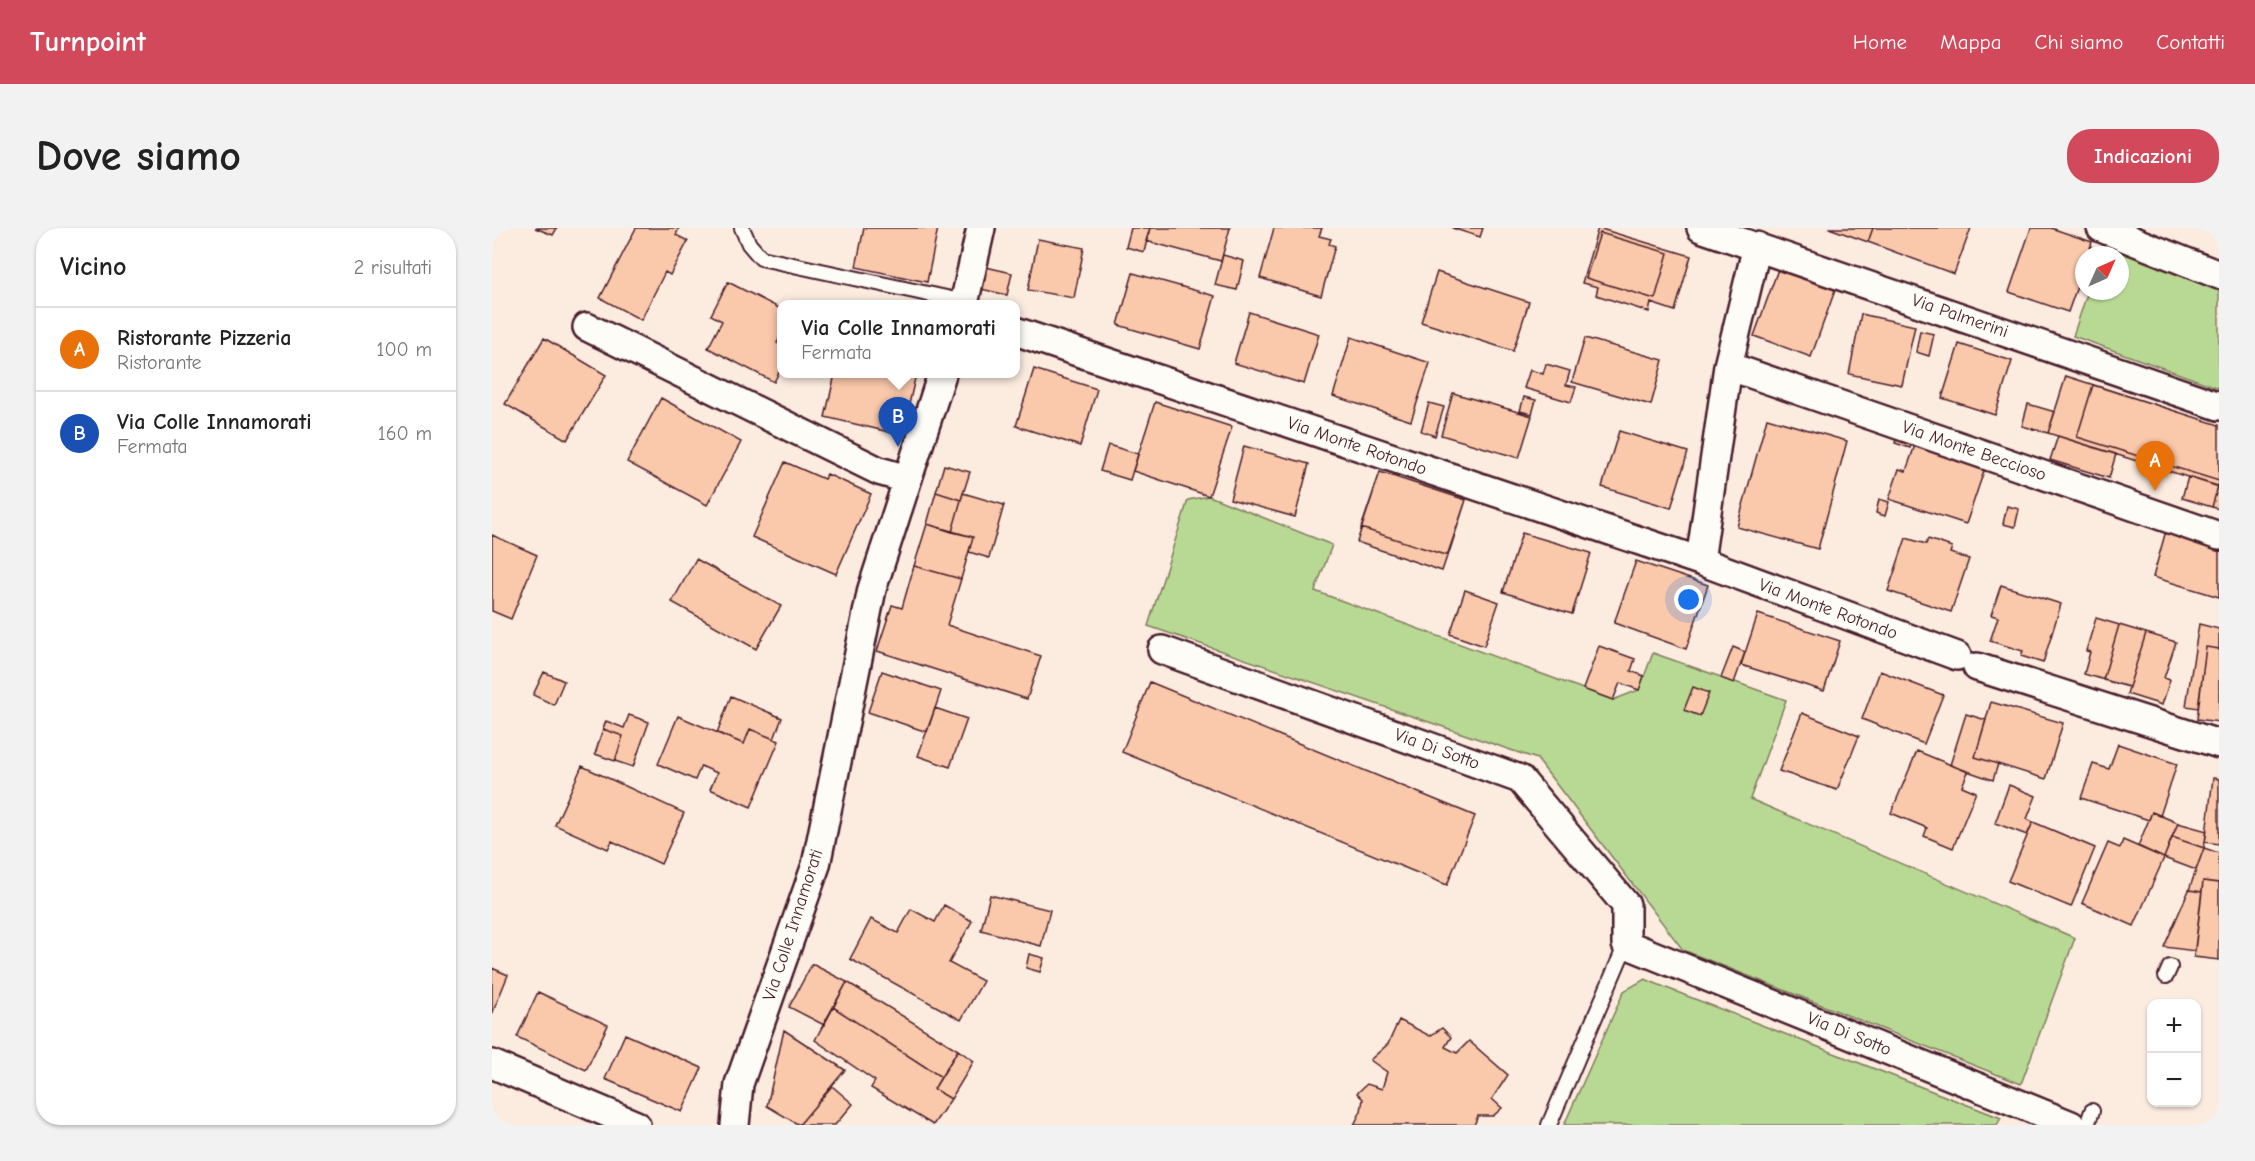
<!DOCTYPE html>
<html lang="it">
<meta charset="utf-8">
<style>
body{margin:0;font-family:"Comic Neue",sans-serif;background:#f2f2f2;color:#222}
.controls{position:absolute;right:18px;bottom:18px;display:grid;overflow:hidden;border-radius:12px;box-shadow:0 2px 4px #0004}
.controls button{width:54px;height:54px;display:grid;place-items:center;padding:0;border:0;border-bottom:2px solid #e0e0e0;background:#fff;color:#222;font:30px sans-serif}
.compass{position:absolute;left:1583px;top:18px;width:54px;height:54px;border-radius:50%;background:#fff;box-shadow:0 2px 4px #0004;rotate:45deg}
.you{position:absolute;left:1197px;top:372px;width:21px;height:21px;margin:-15px;border:4px solid #fff;border-radius:50%;background:#1a73e8;box-shadow:0 0 0 9px #1a73e833}
.badge{display:grid;place-items:center;width:39px;height:39px;border-radius:50%;background:#d1495b;color:#fff;font-size:20px;font-weight:700}
.pin{position:absolute;translate:-50% -50px;filter:drop-shadow(0 2px 3px #0008)}
.pin::after{content:'';position:absolute;top:32px;width:21px;height:18px;background:inherit;clip-path:polygon(0 0,100% 0,50% 100%)}
.popup{position:absolute;left:285px;top:72px;width:243px;height:78px;box-sizing:border-box;display:grid;place-content:center;border-radius:12px;background:#fff;filter:drop-shadow(0 2px 4px #0005);font-size:20px;white-space:nowrap;color:#767676}
.popup b{font-size:22px;color:#222}
.popup::after{content:'';position:absolute;left:50%;top:100%;margin-left:-12px;border:12px solid transparent;border-top-color:#fff}
.list{margin:0;padding:0;list-style:none}
h2{display:flex;justify-content:space-between;align-items:center;height:78px;margin:0;padding:0 24px;font-size:26px}
h2 small{font-size:20px;font-weight:400;color:#767676}
.list li{display:grid;grid-template-columns:39px 1fr auto;gap:18px;align-items:center;box-sizing:border-box;height:84px;padding:0 24px;border-top:2px solid #e0e0e0}
.list b{display:block;font-size:22px;white-space:nowrap}
.list p{margin:0;font-size:20px;white-space:nowrap;color:#767676}
.list em{font-size:20px;font-style:normal;color:#767676}
.map{position:relative;flex:none;width:1727px;height:897px;overflow:hidden;border-radius:24px}
header{display:flex;align-items:center;gap:36px;box-sizing:border-box;height:84px;padding:0 30px;background:#d1495b;color:#fff}
header strong{font-size:28px}
nav{display:flex;gap:33px;margin-inline-start:auto;font-size:21px}
.intro{display:flex;align-items:center;justify-content:space-between;box-sizing:border-box;height:144px;padding:0 36px}
h1{margin:0;font-size:42px}
.button{padding:15px 27px;border-radius:24px;background:#d1495b;color:#fff;font-size:21px;font-weight:700}
main{display:flex;gap:36px;padding:0 36px}
aside{flex:1;background:#fff;border-radius:24px;box-shadow:0 2px 4px #0004}
.map>svg:first-child{display:block}
.green{fill:#b8d993;stroke:#817c5f;stroke-width:1.5}
.building{fill:#fac8aa;stroke:#4a1f2b;stroke-width:1.5}
.lines{fill:none;stroke-linecap:round;stroke-linejoin:round}
.lane-casing{stroke:#4a1f2b;stroke-width:18}
.street-casing{stroke:#4a1f2b;stroke-width:32}
.lane{stroke:#fdfcf7;stroke-width:14}
.street{stroke:#fdfcf7;stroke-width:27}
.labels{text-anchor:middle;dominant-baseline:central;stroke-width:4.5;stroke-linejoin:round;paint-order:stroke}
.street-label{font-size:18px;fill:#4a1f2b;stroke:#fdfcf7}
</style>
<header>
<strong>Turnpoint</strong>
<nav><a>Home</a><a>Mappa</a><a>Chi siamo</a><a>Contatti</a></nav>
</header>
<div class="intro"><h1>Dove siamo</h1><a class="button">Indicazioni</a></div>
<main>
<aside>
<h2>Vicino<small>2 risultati</small></h2>
<ul class="list">
<li><span class="badge" style="background:#e8710a">A</span><div><b>Ristorante Pizzeria</b><p>Ristorante</p></div><em>100 m</em></li>
<li><span class="badge" style="background:#1a4fb4">B</span><div><b>Via Colle Innamorati</b><p>Fermata</p></div><em>160 m</em></li>
</ul>
</aside>
<div class="map">
<svg width="1727" height="897" viewBox="0 0 1727 897">
<rect width="100%" height="100%" fill="#fcece0"/>
<filter id="ink" filterUnits="userSpaceOnUse"><feTurbulence type="fractalNoise" baseFrequency=".0167" numOctaves="2"/><feDisplacementMap in="SourceGraphic" scale="12" xChannelSelector="R" yChannelSelector="G"/><feConvolveMatrix kernelMatrix="1 2 1 2 8 2 1 2 1" color-interpolation-filters="sRGB"/></filter>
<g filter="url(#ink)">
<!-- green -->
<path class="green" d="M1613 10 1727 53V160L1581 108 1596 63H1628V27H1608Z
M717 268 840 317 823 363 1121 472 1147 462 1161 425 1294 472 1258 571 1583 710 1529 856 1191 722 1045 531 656 398 696 272Z
M1153 751 1177 761 1509 890 1505 897H1072L1132 763Z"/>
<!-- building -->
<path class="building" d="M43 0H65L61 7Z
M144 0H187L184 7 196 13 178 47 173 44 149 92 108 70Z
M372 0H446L435 54 364 39Z
M639 0H658L652 24 634 19Z
M658 0H738L729 33 654 13Z
M782 0H830L827 8 839 11 837 16 843 18 829 68 768 50Z
M960 0H991L988 9Z
M1106 0 1199 28 1183 83 1159 75 1157 84 1104 67 1106 59 1090 55Z
M1337 0H1381L1376 14Z
M1381 0H1479L1462 46 1376 14Z
M1539 0H1559L1600 14 1596 27H1592V39L1576 84 1517 64Z
M1108 5 1176 25 1163 71 1094 50Z
M546 11 592 20 582 70 536 62Z
M731 27 752 33 745 62 723 57Z
M1289 33 1346 54 1319 129 1262 108Z
M494 39 520 45 515 67 489 61Z
M945 44 1037 74 1021 123 929 94Z
M641 45 723 68 708 121 626 97Z
M236 54 289 81V107L285 115 289 117V140L282 154 216 120 230 93 219 87Z
M757 84 827 106 812 156 742 135Z
M1369 86 1423 98 1410 157 1357 146Z
M1428 103 1442 106 1437 128 1424 124Z
M859 109 938 135 919 193 841 168Z
M52 110 114 147 75 212 13 176Z
M1093 110 1171 132 1159 177 1080 154Z
M1467 116 1520 133 1503 187 1450 170Z
M1054 136 1078 143 1074 157 1084 159 1079 174 1032 160 1038 142 1051 146Z
M542 141 605 161 588 218 524 198Z
M343 146H424L410 207 333 189Z
M1574 148 1727 197V259L1556 205Z
M1601 157 1727 197V253L1585 209Z
M961 165 1040 188 1027 230 949 207Z
M1032 169 1044 172 1040 186 1028 183Z
M169 170 249 214 215 277 135 234Z
M663 174 740 199 717 268 641 243Z
M937 175 952 179 943 208 929 203Z
M1536 176 1563 184 1556 205 1530 198Z
M1275 190 1355 213 1326 321 1245 299Z
M1407 201 1423 206 1418 220 1403 215Z
M1127 203 1196 224 1179 280 1110 259Z
M1566 208 1624 226 1617 250 1558 232Z
M616 217 646 226 638 252 608 243Z
M1423 217 1493 240 1474 296 1397 271 1407 241 1414 243Z
M752 218 817 236 803 289 738 271Z
M293 234 332 251 335 246 379 266 344 346 260 309Z
M452 237 478 244 469 272 444 264Z
M888 244 974 272 956 328 869 300Z
M888 244 974 272 950 343 865 314Z
M1696 249 1726 258 1720 279 1690 270Z
M1726 258 1727 259V281L1720 279Z
M444 264 469 272 460 304 435 296Z
M471 265 512 277 497 330 477 324 481 309 460 304Z
M1387 271 1397 274 1393 288 1384 285Z
M1515 278 1527 281 1523 299 1511 296Z
M435 296 481 309 469 351 422 338Z
M1675 299 1727 315V369L1661 349Z
M1030 305 1099 325 1080 386 1011 364Z
M0 307 45 327 19 391 0 383Z
M1414 310 1434 316 1436 311 1460 319 1458 325 1477 331 1459 384 1396 363Z
M204 331 289 378 264 421 180 374Z
M1144 333 1216 357 1194 421 1122 395Z
M422 338 469 351 455 397 549 428 535 471 385 423 400 377 410 380Z
M1509 357 1569 376 1551 435 1529 428 1531 423 1498 413 1506 389 1499 387Z
M973 362 1007 374 992 418 958 406Z
M1266 386 1348 413 1332 463 1249 437Z
M1604 390 1684 414 1672 450 1678 452 1670 477 1635 466 1637 459 1592 446 1598 424 1594 423Z
M1707 396 1727 401V421L1714 419 1706 480 1694 478Z
M1627 397 1654 405 1637 459 1611 452Z
M1107 418 1143 431 1139 443 1152 448 1147 462 1128 455 1121 472 1091 461Z
M1241 419 1253 424 1242 455 1229 450Z
M1714 419 1727 421V494L1705 491Z
M390 443 449 463 435 504 376 484Z
M1388 443 1451 467 1432 516 1370 491Z
M52 444 72 453 62 477 41 467Z
M658 454 983 588 955 657 630 524Z
M1201 459 1217 465 1208 488 1192 482Z
M239 468 290 490 282 511 258 501 252 516 225 505Z
M1499 474 1571 495 1554 551 1483 529Z
M443 480 475 491 458 539 426 528Z
M1310 485 1367 508 1345 562 1287 543Z
M1474 486 1494 492 1483 529 1506 536 1501 552 1458 537Z
M137 487 157 494 141 539 123 533 131 508 111 501 114 493 132 500Z
M186 488 252 516 258 501 287 513 259 579 218 561 225 545 209 538 203 552 166 536Z
M111 501 131 508 123 533 103 526Z
M1626 516 1685 536 1668 588 1660 584 1657 592 1589 570 1601 536 1617 541Z
M1425 523 1476 544 1470 558 1484 564 1461 620 1432 608 1435 600 1399 585Z
M90 538 192 585 169 636 120 613 116 621 63 597Z
M1721 550 1727 551V616L1713 614Z
M1517 557 1544 568 1535 591 1541 594 1535 607 1503 595Z
M1660 584 1686 595 1672 630 1646 618Z
M1541 594 1603 620 1579 679 1516 653Z
M1686 595 1715 603 1712 620 1680 609Z
M1680 609 1712 620 1704 642 1672 630Z
M1631 612 1672 630 1642 698 1590 675 1616 615 1628 620Z
M1712 620 1727 625V655L1711 653 1710 664 1697 662Z
M1711 653 1727 655V732L1702 729Z
M1697 662 1710 664 1703 723 1672 719Z
M498 667 558 682 549 718 489 702Z
M452 677 480 693 457 735 491 753 469 792 358 731 379 691 406 705 419 681 443 694Z
M537 726 552 730 548 744 534 740Z
M320 736 355 754 332 797 297 779Z
M0 740 16 747 0 786Z
M355 754 466 822 449 849 341 779Z
M46 764 116 797 94 842 25 809Z
M341 779 449 849 442 861 459 871 441 897 379 860 383 853 323 812Z
M907 792 938 808 950 800 959 809 953 819 965 825 977 813 1016 847 1000 871 1010 880 1001 888H986L982 897H862L869 883 871 871 865 865 875 856 890 861 895 844 878 832 896 816Z
M292 802 353 842 307 897 275 878Z
M133 806 210 840 190 884 113 851Z
M466 822 482 833 459 871 442 861Z
M340 858 361 876 343 897H307Z"/>
<g class="lines">
<defs>
<path id="lane" d="M250 0 257 16 269 30 473 74
M1674 748 1678 739
M1057 897 1134 716
M1595 897 1600 883"/>
<path id="street" d="M1209 0 1727 178
M1609 0 1727 47
M472 76 489 0
M95 99 387 243 415 251
M523 103 1208 333 1465 428
M1236 138 1727 308
M1208 333 1236 138 1265 18
M670 422 1028 551 1134 677V716L1579 897
M1485 439 1727 516
M0 836 144 897
M243 897 247 856 324 637 380 361 450 146"/>
</defs>
<!-- lane casing -->
<use href="#lane" class="lane-casing"/>
<!-- street casing -->
<use href="#street" class="street-casing"/>
<!-- lane -->
<use href="#lane" class="lane"/>
<!-- street -->
<use href="#street" class="street"/>
</g>
</g>
<g class="labels">
<!-- street labels -->
<g class="street-label">
<text transform="translate(1468 88) rotate(19)">Via Palmerini</text>
<text transform="translate(865 218) rotate(19)">Via Monte Rotondo</text>
<text transform="translate(1482 223) rotate(19)">Via Monte Beccioso</text>
<text transform="translate(1336 381) rotate(20)">Via Monte Rotondo</text>
<text transform="translate(945 521) rotate(20)">Via Di Sotto</text>
<text transform="translate(301 697) rotate(-72)">Via Colle Innamorati</text>
<text transform="translate(1357 806) rotate(22)">Via Di Sotto</text>
</g>
</g>
</svg>
<div class="controls">
<button>+</button>
<button>−</button>
</div>
<svg class="compass" viewBox="-18 -18 36 36"><path d="M0-13l5 13h-10z" fill="#e53935"/><path d="M0 13l5-13h-10z" fill="#767676"/></svg>
<div class="you"></div>
<div class="pin badge" style="left:1663px;top:263px;background:#e8710a">A</div>
<div class="pin badge" style="left:406px;top:219px;background:#1a4fb4">B</div>
<div class="popup"><b>Via Colle Innamorati</b>Fermata</div>
</div>
</main>
